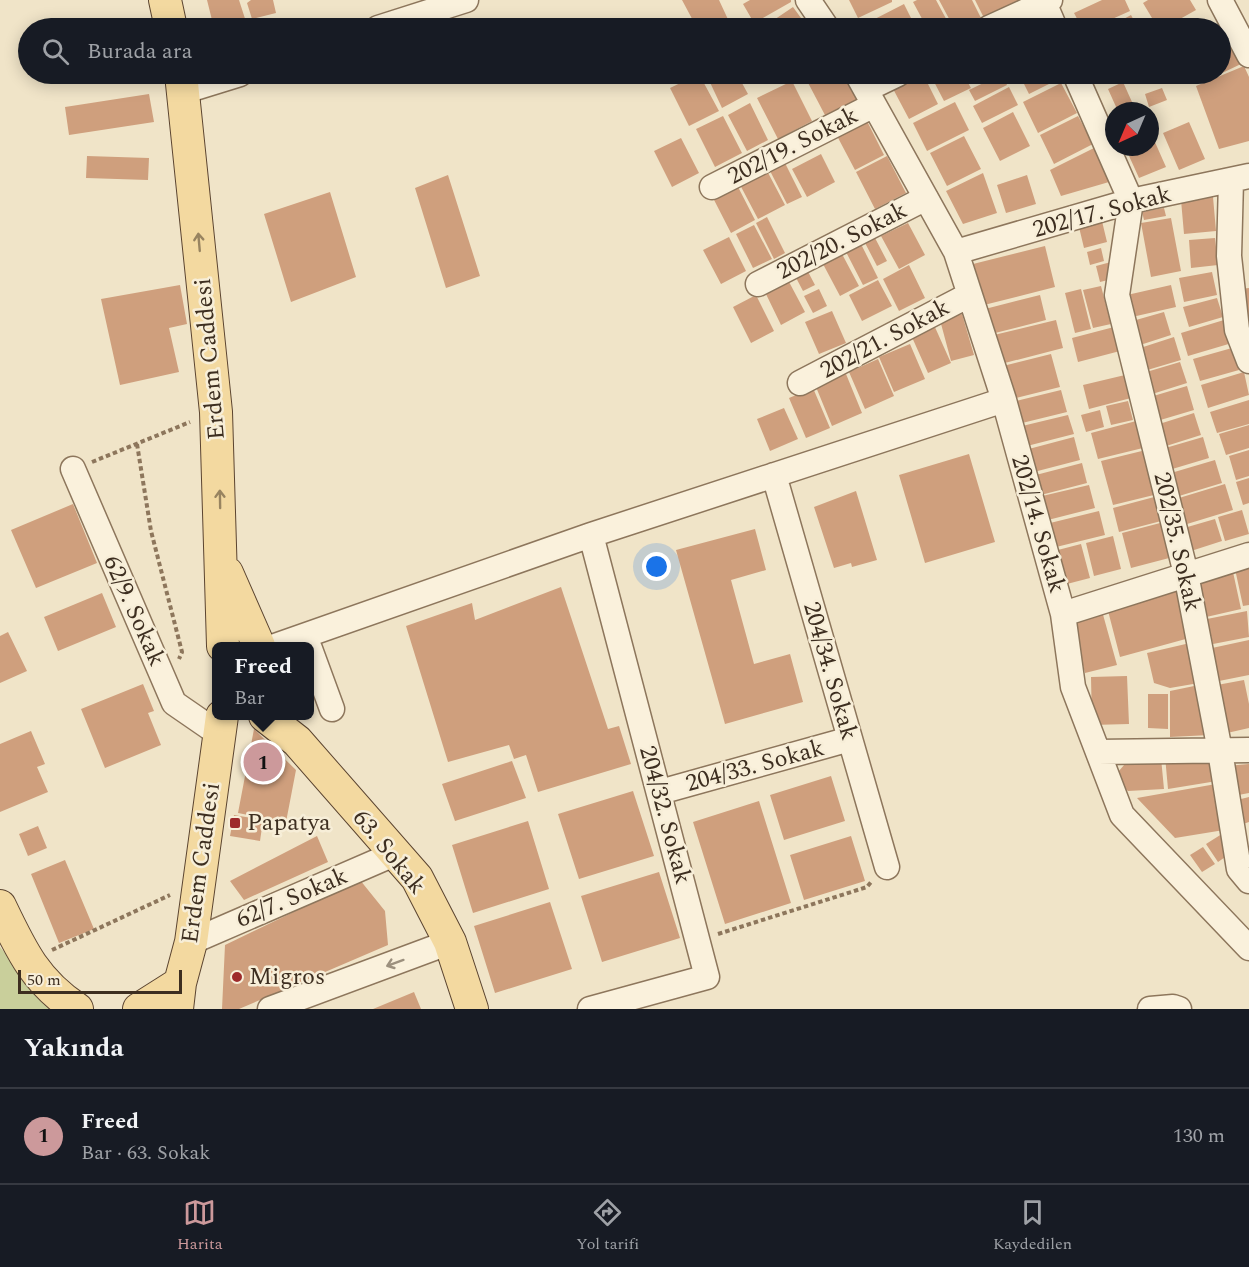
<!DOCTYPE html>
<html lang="tr">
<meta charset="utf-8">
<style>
body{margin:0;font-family:Spectral,serif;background:#20242c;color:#f1f3f6}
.compass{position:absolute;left:1105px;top:102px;width:54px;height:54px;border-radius:50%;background:#171b24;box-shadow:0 3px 15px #0003;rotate:224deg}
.scale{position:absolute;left:18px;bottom:15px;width:164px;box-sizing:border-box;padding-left:6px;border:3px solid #3d2e20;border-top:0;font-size:16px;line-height:21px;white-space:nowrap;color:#3d2e20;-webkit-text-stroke:4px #f7eed8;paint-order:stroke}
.you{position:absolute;left:657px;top:567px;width:21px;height:21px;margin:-15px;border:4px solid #fff;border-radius:50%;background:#1a73e8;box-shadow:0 0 0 9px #1a73e833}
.badge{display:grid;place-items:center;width:39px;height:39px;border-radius:50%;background:#cc999b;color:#111;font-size:20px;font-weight:700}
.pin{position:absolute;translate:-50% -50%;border:3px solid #fff;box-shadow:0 2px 6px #0006}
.popup{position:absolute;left:212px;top:642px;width:102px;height:78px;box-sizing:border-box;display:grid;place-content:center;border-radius:9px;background:#171b24;filter:drop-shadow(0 2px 4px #0005);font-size:20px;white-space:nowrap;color:#9ea1a6}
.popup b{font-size:22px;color:#f1f3f6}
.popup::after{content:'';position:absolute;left:50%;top:100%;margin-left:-12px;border:12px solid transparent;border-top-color:#171b24}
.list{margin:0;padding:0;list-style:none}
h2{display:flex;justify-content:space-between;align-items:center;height:78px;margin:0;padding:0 24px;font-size:26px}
h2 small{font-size:20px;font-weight:400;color:#9ea1a6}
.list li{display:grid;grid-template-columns:39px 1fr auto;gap:18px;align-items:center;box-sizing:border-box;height:96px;padding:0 24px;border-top:2px solid #363941}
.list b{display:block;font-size:22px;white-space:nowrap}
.list p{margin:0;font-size:20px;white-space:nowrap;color:#9ea1a6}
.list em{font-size:20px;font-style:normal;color:#9ea1a6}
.icon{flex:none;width:33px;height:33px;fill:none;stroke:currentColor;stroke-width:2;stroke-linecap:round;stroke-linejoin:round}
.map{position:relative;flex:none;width:1249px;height:1009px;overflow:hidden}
.search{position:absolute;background:#171b24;box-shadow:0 3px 15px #0003;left:18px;right:18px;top:18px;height:66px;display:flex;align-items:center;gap:15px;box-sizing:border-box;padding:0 21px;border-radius:33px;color:#9ea1a6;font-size:22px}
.sheet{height:174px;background:#171b24}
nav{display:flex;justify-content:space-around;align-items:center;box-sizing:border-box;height:84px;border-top:2px solid #363941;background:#171b24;font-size:16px;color:#9ea1a6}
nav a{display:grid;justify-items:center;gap:3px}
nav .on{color:#cc999b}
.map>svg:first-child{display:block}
.green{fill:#c9cf9b}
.building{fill:#cf9f7d}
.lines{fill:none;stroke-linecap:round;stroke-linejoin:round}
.minor-casing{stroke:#8d765c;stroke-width:27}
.major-casing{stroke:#5b4430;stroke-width:34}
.path{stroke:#8d765c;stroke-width:4;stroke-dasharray:4.5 3;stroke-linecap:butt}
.minor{stroke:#faf1dc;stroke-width:24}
.major{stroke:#f3d9a0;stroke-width:32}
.oneway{stroke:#988460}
.oneway2{stroke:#9c907e}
.poi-dot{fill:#9e2a2b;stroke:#f7eed8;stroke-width:2}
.labels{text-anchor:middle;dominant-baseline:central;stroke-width:5;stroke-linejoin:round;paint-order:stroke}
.street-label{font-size:24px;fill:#3d2e20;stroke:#f7eed8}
.poi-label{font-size:24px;fill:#3d2e20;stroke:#f7eed8;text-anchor:start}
</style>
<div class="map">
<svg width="1249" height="1009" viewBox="0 0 1249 1009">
<rect width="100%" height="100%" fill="#f0e4c8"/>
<!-- green -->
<path class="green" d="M0 947 51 1009H0Z"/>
<!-- building -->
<path class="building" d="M207 0H239L248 28H214Z
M251 0H273L276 13 252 19 247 3Z
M682 0H719L732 28H697Z
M750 0H791V2L754 23 743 4Z
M849 0H892V2L858 18Z
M917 0H936L951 28H927L913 2Z
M939 0H972L981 18 960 28H954Z
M975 0H1020L984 18Z
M1102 0H1125L1130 11 1092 28H1082L1074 13Z
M1148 0H1190L1196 10 1164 28H1158L1143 3Z
M904 4 916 28H870L867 23Z
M793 7 801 18 784 28H762Z
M1131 15 1138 28H1107Z
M1227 35 1241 64 1220 74V38Z
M1244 66 1249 77V141L1219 149 1196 86Z
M699 74 719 111 689 126 670 88Z
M711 74H737L748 94 722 108 707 76Z
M812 74H843L857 101 826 117 805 77Z
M913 74H923L938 104 909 119 891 85Z
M930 74H963L971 88 944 101Z
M967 74H993L972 84Z
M1002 74 1007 85 975 101 969 90Z
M1019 74H1061L1063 77 1029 94Z
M1192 74H1218L1197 84Z
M792 81 812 121 778 139 757 98Z
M1123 82 1132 102 1117 109 1108 89Z
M1061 83 1077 113 1038 133 1023 102Z
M1009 87 1018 105 982 123 973 106Z
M1162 88 1167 100 1149 107 1145 94Z
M149 94 154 122 69 135 65 107Z
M955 102 969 130 927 151 913 123Z
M750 103 768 140 747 151 728 115Z
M1013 112 1030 146 1000 161 983 128Z
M723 116 742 153 715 167 696 129Z
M1078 116 1093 144 1054 164 1040 135Z
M866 119 884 155 855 170 836 134Z
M1189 122 1205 159 1179 170 1163 133Z
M1150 131 1166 167 1139 178 1125 147H1150Z
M964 136 981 169 947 186 930 153Z
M681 138 699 173 672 187 654 151Z
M1094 148 1109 182 1061 196 1050 170Z
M821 154 835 182 807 197 792 169Z
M87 156 149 158 148 180 86 178Z
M887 156 906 193 875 209 856 172Z
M783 159 802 197 787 204 768 167Z
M765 167 785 205 758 219 738 181Z
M983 173 997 213 963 224 946 191Z
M448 175 480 276 446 288 415 188Z
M1027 175 1036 204 1006 213 997 185Z
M736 183 755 220 731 233 712 196Z
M330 192 356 277 291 302 264 214Z
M1213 197 1216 231 1184 234 1181 200Z
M1164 208 1166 216 1144 220 1142 212Z
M767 217 785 253 774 259 756 223Z
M1101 217 1107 242 1084 248 1078 223Z
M1171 218 1181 271 1151 277 1141 223Z
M908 223 925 255 899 269 881 236Z
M754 225 772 259 753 268 736 234Z
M874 236 887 261 877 266 864 241Z
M729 237 746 271 721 284 703 250Z
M1215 238 1218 265 1191 268 1189 240Z
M860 242 878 278 863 285 845 250Z
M1045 246 1055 287 984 305 973 264Z
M1101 248 1104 261 1090 265 1087 252Z
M842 254 859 286 840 296 823 264Z
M1111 262 1116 278 1100 282 1096 266Z
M909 265 925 298 899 311 883 279Z
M805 266 815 285 803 291 793 272Z
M1212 272 1217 295 1184 302 1179 278Z
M788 280 805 312 781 325 765 292Z
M878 280 892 306 862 321 849 295Z
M180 285 187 324 169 328 179 372 120 385 101 299Z
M1171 285 1176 307 1132 317 1127 295Z
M1101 286 1111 324 1093 328 1083 290Z
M1249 288V329L1240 289Z
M819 289 827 306 813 313 804 296Z
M1081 289 1091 329 1075 333 1065 293Z
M756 295 774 331 751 343 733 307Z
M1040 295 1046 320 991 334 985 309Z
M1217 298 1223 317 1189 327 1183 307Z
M832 311 846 343 819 354 805 322Z
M1164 312 1171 335 1137 346 1129 322Z
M962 314 974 355 951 361 940 320Z
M1056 320 1063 348 1001 364 994 335Z
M1224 320 1232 343 1188 356 1181 333Z
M934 325 951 363 928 373 911 335Z
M1114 327 1120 351 1078 362 1072 338Z
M1174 337 1181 360 1144 371 1137 349Z
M910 344 925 379 894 392 879 357Z
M1232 348 1239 370 1200 381 1193 359Z
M1051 354 1060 387 1012 399 1003 366Z
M878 359 894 396 865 409 849 372Z
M1180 362 1187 383 1149 395 1143 373Z
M1244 372 1249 395 1208 408 1201 385Z
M846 374 862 413 832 426 816 387Z
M1125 375 1131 398 1089 409 1083 385Z
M1187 386 1194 410 1157 421 1150 397Z
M813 388 830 428 806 438 789 398Z
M1061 390 1067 412 1018 424 1012 402Z
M1249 400V424L1217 433 1210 412Z
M1128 401 1133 420 1111 425 1106 406Z
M784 408 798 439 770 451 757 419Z
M1100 410 1104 427 1086 432 1081 415Z
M1194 413 1201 435 1163 447 1156 425Z
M1068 415 1074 434 1023 447 1018 427Z
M1140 420 1147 447 1098 459 1091 433Z
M1249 425V448L1226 455 1219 434Z
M1074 437 1080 460 1030 473 1025 450Z
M1203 437 1209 458 1169 470 1162 449Z
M1146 450 1158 494 1113 505 1101 461Z
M1249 450V476L1236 480 1229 456Z
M969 454 995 542 925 563 899 475Z
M1215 460 1222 483 1179 496 1171 473Z
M1082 463 1087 483 1037 496 1032 476Z
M1249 478V503L1243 505 1236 482Z
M1225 484 1233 510 1187 524 1179 498Z
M1089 485 1095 508 1044 521 1038 497Z
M856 491 877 560 852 567 851 563 834 568 814 507Z
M1158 496 1165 520 1119 532 1113 508Z
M73 504 97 563 36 588 11 530Z
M1242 510 1249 534 1225 541 1218 517Z
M1099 511 1105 535 1052 548 1046 524Z
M1215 519 1222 541 1191 551 1184 528Z
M1164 522 1173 557 1131 568 1122 533Z
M755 529 766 570 731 580 754 664 790 654 803 702 725 724 676 550Z
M1113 536 1121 569 1094 576 1086 543Z
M1081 544 1090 578 1063 585 1054 551Z
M1249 566V605L1243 606 1235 569Z
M1233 572 1241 609 1202 618 1194 580Z
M561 587 608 729 619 726 631 764 538 792 526 755 514 759 509 745 448 762 406 626 472 603 475 620Z
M1180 588 1193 637 1120 657 1107 607Z
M102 593 116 627 58 651 44 617Z
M1102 611 1117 665 1085 673 1071 620Z
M1247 611 1249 637 1213 644 1207 619Z
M8 632 27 671 0 683V636Z
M1249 640V675L1219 681 1212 648Z
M1190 643 1199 683 1170 688 1154 683 1147 653Z
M1127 676 1129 724 1092 725 1091 677Z
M1244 680 1249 704V728L1227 733 1217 685Z
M143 684 154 711 148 713 161 745 105 768 81 709Z
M1199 685 1210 735 1170 737V691Z
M1148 694H1168V729L1148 728Z
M254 729 296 770 286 822 238 813Z
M31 731 45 764 37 767 48 792 0 812V744Z
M1165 756 1213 757 1217 781 1168 789Z
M1130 758H1161L1164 789 1128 791 1113 778Z
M512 761 526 798 455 821 442 784Z
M1249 764V793L1233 796 1226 766Z
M831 776 845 821 784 840 770 795Z
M1216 784 1224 830 1175 838 1137 798Z
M633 791 654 856 579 879 558 814Z
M1249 797V822L1243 824 1237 800Z
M759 801 791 903 725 924 693 822Z
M234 815 263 820 260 841 230 836Z
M528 821 549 889 473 913 452 845Z
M38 826 47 848 28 856 19 834Z
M1225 832 1231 853 1218 862 1206 844Z
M317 836 328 862 244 900 230 881Z
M851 836 865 881 804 900 790 855Z
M1203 847 1215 864 1202 872 1190 855Z
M65 860 94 929 59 943 31 874Z
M659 872 680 938 602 962 581 896Z
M360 880 385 911 388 945 239 1009H222L225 945Z
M550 902 572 969 495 993 474 926Z
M414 992 421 1009H373Z"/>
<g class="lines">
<defs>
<path id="minor" d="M808 0 827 28
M1043 0 1055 28
M1220 0 1249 55
M378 28 466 0
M989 28 1050 0
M857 74 956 252 1004 400 1063 614 1073 687 1122 815 1249 948
M1075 74 1131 201
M867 89 898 74
M185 91 240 74
M1231 181 1229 256 1237 330 1249 361
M712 187 874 105
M1131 201 1117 295 1186 574 1220 751 1239 869 1249 881
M956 252 1131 201 1249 176
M758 284 926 198
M800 383 969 295
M73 469 174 703 219 734
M774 475 887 867
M1063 614 1249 555
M275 646 591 535 1004 400
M310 649 332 709
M1098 752 1249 750
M660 792 850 739
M191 942 394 854
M270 1009 450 942
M590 1009 707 977 591 535
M1150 1009 1173 1007 1179 1009"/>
<path id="major" d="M165 0 171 28
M181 74 216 412 223 646
M227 573 259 646
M265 716 297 741 417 878 450 942 472 1009
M0 906C21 950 35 981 77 1009
M139 1009 180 983
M177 1009 180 983 191 942 222 716"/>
</defs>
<!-- minor casing -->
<use href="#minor" class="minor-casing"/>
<!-- major casing -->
<use href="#major" class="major-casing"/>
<!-- path -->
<path class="path" d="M137 444 151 531 182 652 179 659
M92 462 190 422
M718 934 867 887 872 881
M52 950 170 895"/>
<!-- minor -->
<use href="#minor" class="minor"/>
<!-- major -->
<use href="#major" class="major"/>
</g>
<!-- one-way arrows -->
<defs><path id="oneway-shaft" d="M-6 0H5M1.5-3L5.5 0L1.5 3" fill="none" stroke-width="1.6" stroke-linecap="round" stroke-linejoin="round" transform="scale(1.5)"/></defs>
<g class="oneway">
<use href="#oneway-shaft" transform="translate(199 242) rotate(-95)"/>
<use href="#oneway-shaft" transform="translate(220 499) rotate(-91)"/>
</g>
<use class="oneway2" href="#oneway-shaft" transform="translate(395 963) rotate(160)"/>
<!-- markers -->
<g class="poi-dot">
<rect x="229" y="817" width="12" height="12" rx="3"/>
<circle cx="237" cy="977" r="6"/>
</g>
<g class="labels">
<!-- street labels -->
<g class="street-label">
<text transform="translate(793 146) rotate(-27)">202/19. Sokak</text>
<text transform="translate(1102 212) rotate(-15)">202/17. Sokak</text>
<text transform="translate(842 241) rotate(-27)">202/20. Sokak</text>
<text transform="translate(885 339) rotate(-28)">202/21. Sokak</text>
<text transform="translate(210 359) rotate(-95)">Erdem Caddesi</text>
<text transform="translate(1038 524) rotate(74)">202/14. Sokak</text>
<text transform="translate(1177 542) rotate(77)">202/35. Sokak</text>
<text transform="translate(134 611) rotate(66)">62/9. Sokak</text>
<text transform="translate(830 671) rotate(74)">204/34. Sokak</text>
<text transform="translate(755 766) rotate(-15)">204/33. Sokak</text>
<text transform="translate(665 815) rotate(75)">204/32. Sokak</text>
<text transform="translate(389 852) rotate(51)">63. Sokak</text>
<text transform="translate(201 863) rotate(-82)">Erdem Caddesi</text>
<text transform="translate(292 898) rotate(-23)">62/7. Sokak</text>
</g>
<!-- poi labels -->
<g class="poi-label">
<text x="247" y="823">Papatya</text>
<text x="249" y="977">Migros</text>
</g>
</g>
</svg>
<svg class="compass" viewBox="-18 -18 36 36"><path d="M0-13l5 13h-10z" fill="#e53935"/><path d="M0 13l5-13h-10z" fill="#9ea1a6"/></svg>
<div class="scale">50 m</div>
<div class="you"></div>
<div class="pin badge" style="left:263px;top:762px">1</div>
<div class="popup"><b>Freed</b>Bar</div>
<div class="search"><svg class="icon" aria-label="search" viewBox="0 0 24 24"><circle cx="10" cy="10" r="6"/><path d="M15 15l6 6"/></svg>Burada ara</div>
</div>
<section class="sheet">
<h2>Yakında<small></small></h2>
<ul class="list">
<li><span class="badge">1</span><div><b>Freed</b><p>Bar · 63. Sokak</p></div><em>130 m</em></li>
</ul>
</section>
<nav>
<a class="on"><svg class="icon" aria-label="map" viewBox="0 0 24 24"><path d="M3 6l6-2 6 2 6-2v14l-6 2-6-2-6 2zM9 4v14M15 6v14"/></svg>Harita</a>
<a><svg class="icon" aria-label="directions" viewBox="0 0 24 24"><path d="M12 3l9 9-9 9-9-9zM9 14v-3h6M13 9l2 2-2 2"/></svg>Yol tarifi</a>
<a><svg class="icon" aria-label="saved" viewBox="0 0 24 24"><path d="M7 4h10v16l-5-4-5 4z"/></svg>Kaydedilen</a>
</nav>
